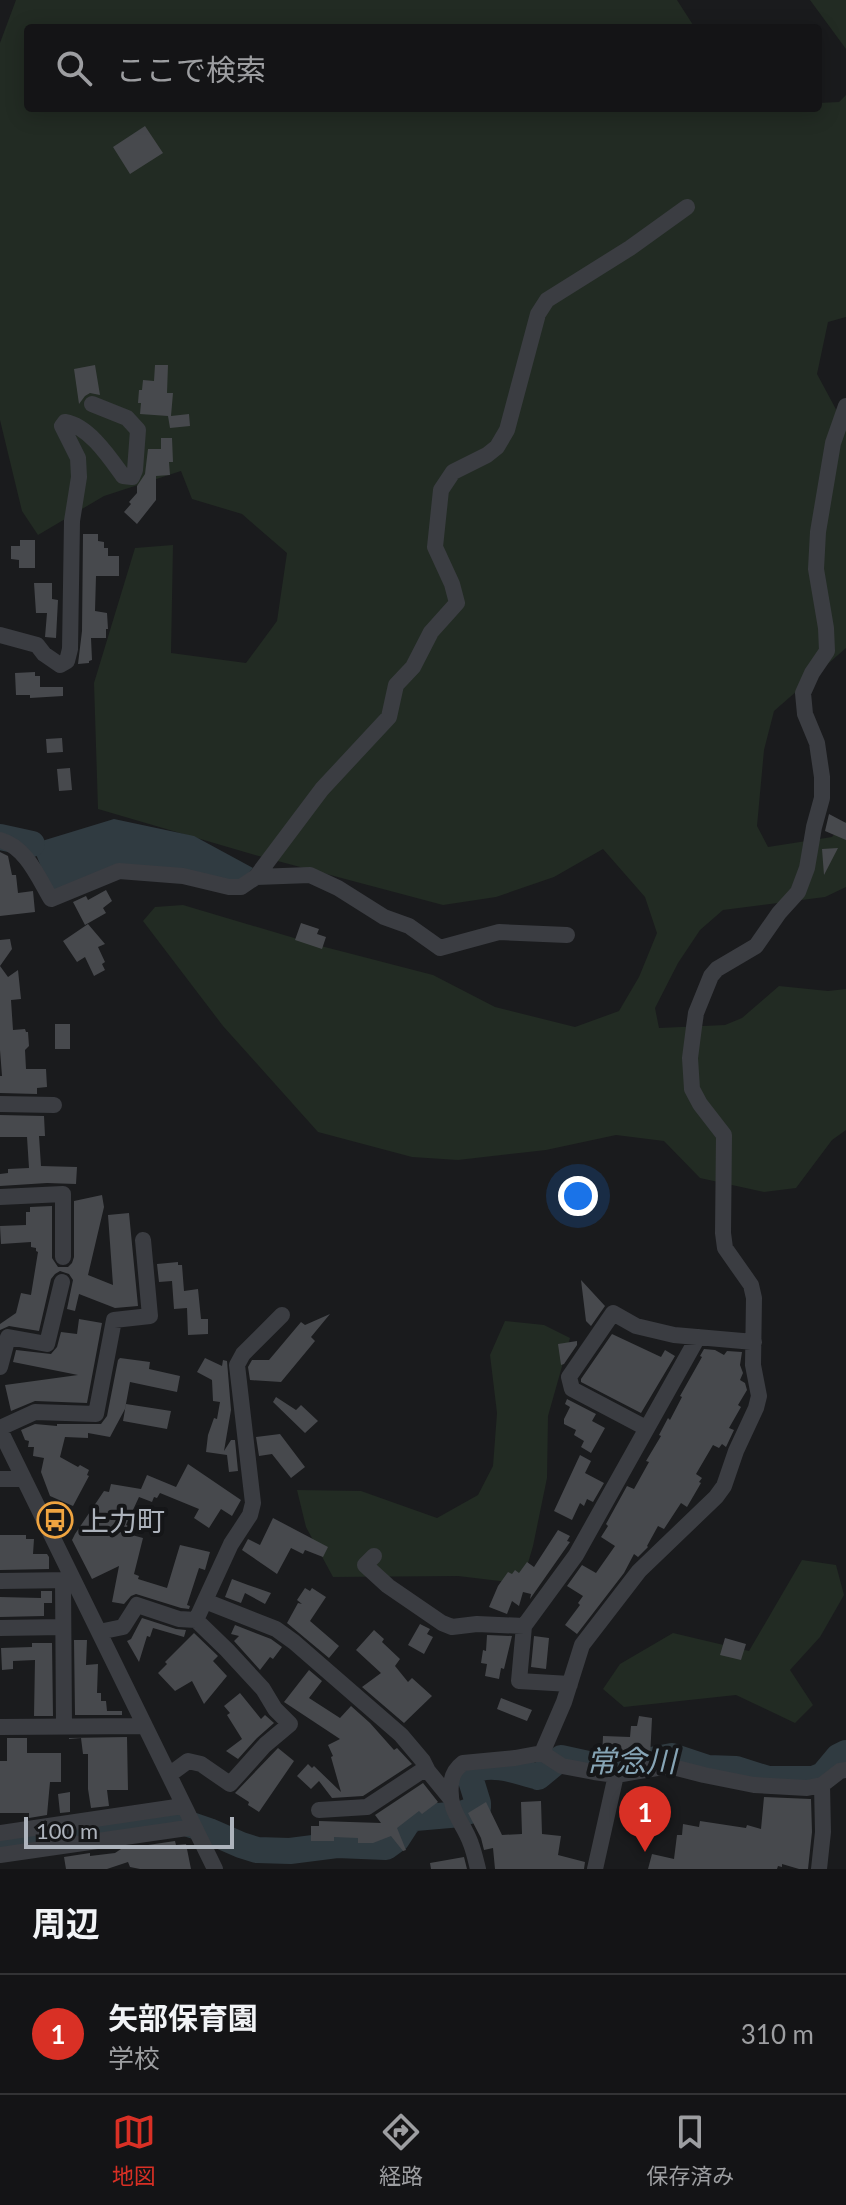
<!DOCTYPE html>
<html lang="ja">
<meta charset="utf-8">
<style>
body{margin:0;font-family:Lato,"Noto Sans JP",sans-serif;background:#1d1d1f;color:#f1f3f6}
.scale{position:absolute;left:24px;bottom:20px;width:210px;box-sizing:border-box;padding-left:8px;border:4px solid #adb3bc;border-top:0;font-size:22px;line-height:28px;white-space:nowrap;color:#adb3bc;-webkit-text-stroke:6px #151618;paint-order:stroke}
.you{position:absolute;left:578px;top:1196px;width:28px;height:28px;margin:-20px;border:6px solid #fff;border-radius:50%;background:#1a73e8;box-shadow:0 0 0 12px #1a73e833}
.badge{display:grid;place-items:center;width:52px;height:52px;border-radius:50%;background:#d93025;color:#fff;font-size:26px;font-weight:700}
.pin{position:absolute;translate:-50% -66px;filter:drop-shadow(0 2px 4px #0008)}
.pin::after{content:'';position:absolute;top:42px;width:28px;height:24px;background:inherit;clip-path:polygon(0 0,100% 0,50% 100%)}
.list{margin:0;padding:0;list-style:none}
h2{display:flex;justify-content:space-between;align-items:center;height:104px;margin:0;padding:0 32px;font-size:34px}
h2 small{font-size:26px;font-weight:400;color:#9d9ea1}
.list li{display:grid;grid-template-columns:52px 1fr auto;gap:24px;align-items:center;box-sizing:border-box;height:120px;padding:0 32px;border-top:2px solid #333335}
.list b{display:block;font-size:30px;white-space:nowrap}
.list p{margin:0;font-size:26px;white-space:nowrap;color:#9d9ea1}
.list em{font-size:26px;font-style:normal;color:#9d9ea1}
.icon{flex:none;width:44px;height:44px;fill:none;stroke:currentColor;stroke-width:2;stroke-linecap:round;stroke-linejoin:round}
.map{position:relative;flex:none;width:846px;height:1869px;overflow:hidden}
.search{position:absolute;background:#141416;box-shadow:0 4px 20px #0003;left:24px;right:24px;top:24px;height:88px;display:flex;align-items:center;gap:20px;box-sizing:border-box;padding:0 28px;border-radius:8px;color:#9d9ea1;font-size:30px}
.sheet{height:224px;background:#141416}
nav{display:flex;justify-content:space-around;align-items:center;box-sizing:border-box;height:112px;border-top:2px solid #333335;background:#141416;font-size:22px;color:#9d9ea1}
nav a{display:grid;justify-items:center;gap:4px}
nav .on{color:#d93025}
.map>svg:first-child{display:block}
.green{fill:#222b23}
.water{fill:#303b41}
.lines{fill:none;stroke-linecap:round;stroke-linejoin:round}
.river{stroke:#303b41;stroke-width:26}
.building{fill:#47494d}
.minor{stroke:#3b3d42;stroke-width:16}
.labels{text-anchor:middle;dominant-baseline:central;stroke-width:8;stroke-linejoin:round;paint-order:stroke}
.poi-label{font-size:28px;fill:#adb3bc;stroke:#151618;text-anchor:start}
.water-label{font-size:30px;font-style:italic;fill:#86a4b5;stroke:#151618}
</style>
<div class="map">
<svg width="846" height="1869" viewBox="0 0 846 1869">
<rect width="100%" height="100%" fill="#1a1b1d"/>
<!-- green -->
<path class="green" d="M16 0H677L695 28H28V108H818V103L839 102 846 95V317L828 322 817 374 846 428V648L774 711 764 750 757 826 768 847 832 837 846 821V887L825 897 723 910 700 930 678 963 655 1008 659 1028 725 1025 742 1018 779 986 828 991 846 989V1130L832 1140 796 1188 764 1192 700 1178 664 1141 616 1135 546 1150 458 1160 412 1157 318 1132 223 1026 143 921 155 907 183 905 321 946 433 975 495 1007 575 1027 619 1011 639 977 657 933 645 897 603 849 554 877 496 897 443 905 255 855 98 809 94 683 135 548 173 545 171 653 246 663 277 621 287 553 242 514 192 499 181 471 104 496 38 535 22 511 0 420V43Z
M810 0H846V49Z
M505 1321 544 1325 570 1338 548 1416 547 1478 533 1546 526 1570 508 1582 458 1576 333 1577 306 1527 297 1490 361 1491 437 1518 478 1495 493 1466 497 1413 490 1355Z
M802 1560 836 1565 844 1595 820 1637 790 1670 813 1705 795 1723 736 1695 624 1707 603 1689 620 1664 673 1633 749 1651Z"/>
<!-- water -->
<path class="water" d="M114 819 194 836 253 868 240 883 118 868 52 895 32 844Z"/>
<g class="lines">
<!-- river -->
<path class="river" d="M0 837 32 844
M0 1845 171 1818 209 1831 241 1845 257 1850 290 1851 337 1845 386 1847 397 1839 408 1822 415 1818 461 1814 478 1808V1803L469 1774C485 1759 519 1771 538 1777L561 1758 602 1767H615L672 1756 708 1768 736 1769 768 1779H813L823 1775 838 1757 846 1753"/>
</g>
<!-- building -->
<path class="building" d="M145 126 163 153 130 174 113 147Z
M95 365 100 395 90 393 85 396 79 404 74 369Z
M155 365H168L167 393H173L171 416 189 414 190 426 170 428 168 416 140 414 141 403H138L139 390H142L143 380 154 381Z
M161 438H172L173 462H169L170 475 156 476V500L137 524 124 512 131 504 129 502 137 493V486L145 474 148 449H161Z
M83 534H98V541L104 542V548H108V556H119V576H96L95 611 107 613 108 629H106V638H91L92 660 89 661V663L78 664 82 631Z
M20 540H35V568H19V560L11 559V546H20Z
M34 583H52V599L58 600 56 638 45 637 47 613H36Z
M35 672V676H40V687H63V696L30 698V695H16L15 673Z
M62 738 63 752 47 753 46 739Z
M70 768 72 790 59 791 57 769Z
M829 814 846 823V840L825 831Z
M838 848 824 875 822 849Z
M0 852 8 856 12 875H16L18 893 33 891 35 912 0 916Z
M106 890 112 901 103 908 106 913 85 925 73 902 86 896 88 900Z
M301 923 319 929 317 934 326 937 322 949 295 940Z
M88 924 105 944 98 947 105 962 102 964 105 970 94 976 85 957 77 962 63 941Z
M10 939 12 949 0 966V940Z
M0 966 8 977 18 970 21 999 11 1000 13 1030 25 1029 26 1032H28L29 1046 25 1050 26 1069H46L47 1087 37 1088V1094L0 1093V1076H2L0 1050Z
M55 1024H70V1049H55Z
M0 1115 44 1116 45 1136H39L41 1166 77 1167 76 1184 47 1183 0 1186V1174L8 1173V1169L29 1168 27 1137H0Z
M102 1195 104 1207 88 1275 113 1285 108 1215 129 1213 138 1306 115 1308 79 1294 75 1311 67 1309 73 1280 69 1274 60 1271 55 1274 51 1279 39 1331 9 1326 0 1330V1324L16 1313 21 1293 31 1295 38 1252 36 1251V1248L31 1247V1242L1 1244 0 1226 26 1225V1212H30V1207L52 1206V1258L58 1267H68L72 1263 74 1257V1201Z
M178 1262V1265H182L184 1291 198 1289 201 1319H208V1334L188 1335 187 1308 174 1309 172 1281 159 1282 157 1264Z
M581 1280 605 1306 591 1326 586 1321Z
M330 1314 311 1337 315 1341 281 1382 250 1380 248 1367 252 1360H269L301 1322 305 1325Z
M79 1319 102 1323 87 1403 35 1401 11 1411 5 1385 78 1375 13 1362 16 1350 51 1354 57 1347 61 1332 77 1334Z
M612 1334 661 1357 665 1350 675 1356 641 1413 581 1382V1379Z
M577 1341V1345L564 1364 561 1365 558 1344Z
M704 1349 715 1350 724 1355 727 1351 742 1352 740 1365 743 1373 740 1380 745 1383 747 1390 738 1405 741 1407 729 1428 734 1430 726 1447 722 1444 719 1448 713 1445 696 1474 702 1478 699 1482 701 1483 687 1507 681 1503 664 1529 658 1526 647 1546 648 1547 638 1557 634 1554 624 1573 577 1634 565 1625 580 1605 578 1603 583 1596 567 1586 582 1565 596 1573 615 1546 601 1537 608 1526 606 1524 627 1486 634 1489 649 1462 646 1461 661 1436 659 1435 668 1418 670 1420 682 1397 680 1396 702 1357 700 1356Z
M120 1358 150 1362 149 1369 180 1376 177 1392 130 1382 125 1409 110 1437 88 1433V1438L65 1437 60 1457 78 1467 80 1465 89 1470 87 1475 89 1476 73 1506 50 1496 41 1472 44 1458 33 1456 34 1447H28L29 1441 25 1440 21 1430 35 1424 57 1426V1424H101L107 1416 118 1360Z
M205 1358 222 1366 223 1360 227 1361 231 1410 224 1451 231 1440H235L238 1471 229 1472 227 1455 206 1452 208 1435 214 1418 217 1419 220 1402 213 1401 212 1380 197 1372Z
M276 1397 296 1410 301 1405 318 1421 305 1433 273 1402Z
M567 1399 596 1414 592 1421 605 1428 591 1453 581 1447 584 1441 574 1435 576 1430 564 1424V1419L570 1407 565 1404Z
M126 1404 171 1411 167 1429 123 1421Z
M280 1434 305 1467 291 1478 272 1454 259 1456 256 1437Z
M580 1455 591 1461 585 1473 604 1483 593 1502 587 1499 584 1506 580 1503 572 1520 554 1511Z
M188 1464 241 1500 232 1516 221 1509 209 1528 194 1518 199 1509 160 1493 157 1498 154 1497 152 1502 139 1497 126 1525 134 1527 132 1535 143 1538 134 1574 139 1576 138 1579 167 1588 180 1545 210 1552 205 1570 199 1568 187 1605 190 1606 189 1609 181 1608 136 1594 131 1596 124 1604 112 1602 119 1566 92 1579 72 1540 75 1534 104 1491 109 1492 111 1484 141 1489 147 1475 176 1487Z
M273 1518 328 1547 323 1557 305 1550 303 1554 291 1548 277 1574 242 1550 248 1539 260 1545Z
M558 1530 570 1536 567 1541 570 1542 530 1599 531 1594 523 1592 519 1606 512 1601 507 1614 489 1607 498 1586 508 1572 512 1574 515 1570 519 1573 527 1562 534 1567Z
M0 1535H26V1539H34L33 1554H47L49 1557V1569L0 1570Z
M232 1579 248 1585 271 1593 265 1604 245 1593 241 1603 225 1597Z
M305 1588 310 1591 312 1588 326 1597 310 1621 339 1646 329 1658 287 1623 298 1603 302 1604 297 1600Z
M41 1591H52V1603H44V1616L0 1617V1597L41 1598Z
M142 1618 176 1629 186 1630 184 1637 153 1628 150 1637 147 1636 139 1662 127 1641 131 1639Z
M420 1624 430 1629 427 1634 433 1637 424 1654 408 1645Z
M235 1625 271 1639 282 1647 273 1659 270 1657 260 1670 234 1641 239 1636 231 1634Z
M374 1630 384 1639 382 1642 400 1659 395 1666 408 1682 412 1678 432 1696 404 1723 362 1687 381 1673 356 1650Z
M194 1633 218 1656 213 1661 227 1676 204 1704 192 1681 175 1691 158 1673 167 1664 165 1662Z
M487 1635 512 1636 504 1669 501 1668 499 1679 485 1676 487 1664 481 1663 483 1650 486 1651Z
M534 1636 549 1638 546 1669 531 1667Z
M725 1638 746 1644 741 1660 720 1655Z
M74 1640H87L86 1665 98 1664 97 1693H101V1701H106L107 1711H122V1715H75Z
M32 1643H52L53 1716H34L35 1660 13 1661V1669L2 1670 1 1648 32 1647Z
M309 1670 322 1681 309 1698 340 1718 351 1706 370 1723 394 1750 397 1748 412 1764 363 1796 332 1798 319 1781 311 1789 297 1776 308 1764 312 1768 314 1766 341 1792 331 1757 333 1756 328 1745 340 1739 284 1702Z
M240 1693 261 1719 265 1715 274 1723 257 1738 238 1759 226 1751 242 1739 227 1715 230 1713 224 1706Z
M501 1698 532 1710 527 1721 497 1709Z
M639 1716 652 1718 650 1758 626 1761 602 1760 603 1736 630 1737 631 1726H637Z
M127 1737 128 1790H107L109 1806 91 1808 88 1789V1754H83L81 1738 69 1739V1738Z
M7 1738H27V1753H61V1782H50L47 1815 29 1818V1813H0V1761H7Z
M278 1748 294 1761 259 1812 248 1805 249 1802 235 1793Z
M423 1783 438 1802 422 1814 419 1811 397 1828 406 1850 403 1851 391 1836 373 1843H358V1838L334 1837V1841H311V1826H319V1821L381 1823 375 1815Z
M70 1792V1812L60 1813 58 1794Z
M764 1797 811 1799 812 1832 808 1869H799L782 1864V1867L778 1866 777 1869H648L652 1854 674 1859 677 1835H682L683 1824 699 1827 700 1821 746 1828 747 1825 761 1829Z
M541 1801 542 1834 561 1836 558 1855 585 1862 584 1869H495L493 1848 484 1850 481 1838 468 1813 486 1802 502 1835 522 1834 521 1802Z
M175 1841 176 1845 186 1844 191 1869H140L130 1867 128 1862 107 1869H66L64 1857 90 1853V1856L115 1853 121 1849Z
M464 1857 467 1869H431L430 1863Z"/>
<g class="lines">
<!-- minor -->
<path class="minor" d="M0 635 37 645 44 654 60 665 67 661 70 649 72 521 79 477 78 458 62 426 65 422C89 426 110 458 123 476L132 477 135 470 138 430 127 418 92 404
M0 840C26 847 38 877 51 899L119 871 183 876 229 887H241L256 877 322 789 389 717 396 685 413 667 431 632 457 603 452 584 435 547 441 490 453 472 487 455 497 447 507 430 538 314 547 300 630 248 687 207
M256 877 310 875 338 888 384 917 409 926 440 948 499 932 567 935
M0 1104 54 1105
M0 1197 63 1194V1257
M0 1367 8 1337 47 1344 62 1282
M0 1428 35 1412 96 1414 114 1320 150 1316 143 1240
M646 1428 572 1389 569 1377 613 1313 636 1326 674 1335 754 1342
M0 1430 215 1869
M0 1479H24
M374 1556 365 1565 388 1586 442 1623 452 1627 477 1624 524 1626
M63 1580 64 1726
M0 1581 72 1580
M205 1601 276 1629 294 1642 401 1735 423 1761 428 1771
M196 1620 231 1544 250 1515 253 1503 237 1365 243 1354 282 1315
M0 1628 63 1627
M99 1632 123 1627 137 1605 179 1619 196 1620 227 1650 263 1689 275 1709 290 1724 265 1745 230 1784 201 1764 188 1761 169 1775
M570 1684 519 1681 524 1626 576 1555 698 1337
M0 1727 145 1726
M542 1753 564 1702 582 1645 639 1571 716 1497 724 1486 736 1451 756 1408 759 1396 753 1365 754 1298 751 1285 725 1248 723 1233 724 1135 700 1104 692 1089 690 1058 694 1027 696 1013 711 976 717 969 756 946 779 913 798 892 807 868 814 827 822 798V777L817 743 805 714 803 693 812 673 827 651 826 628 816 569 818 532 833 443 846 406
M319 1810 367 1807 420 1772 428 1771 450 1798
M0 1833 183 1806
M0 1855 194 1827
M478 1869C476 1861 474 1852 471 1844 463 1821 448 1812 451 1784 452 1775 455 1769 463 1763L515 1758 542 1753 562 1766 594 1772 616 1775 669 1766 704 1775 754 1785 807 1788 822 1785 840 1771 846 1770
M595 1869 616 1775
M819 1869 823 1832 822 1785"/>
</g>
<!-- icons -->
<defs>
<symbol id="bus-ring" viewBox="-11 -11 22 22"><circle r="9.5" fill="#151618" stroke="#efa440" stroke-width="1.5"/><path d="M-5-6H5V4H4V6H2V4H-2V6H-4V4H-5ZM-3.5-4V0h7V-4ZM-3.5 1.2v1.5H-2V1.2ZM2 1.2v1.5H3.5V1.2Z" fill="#efa440"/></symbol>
</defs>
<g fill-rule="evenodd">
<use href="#bus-ring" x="35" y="1500" width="40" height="40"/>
</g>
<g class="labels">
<!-- poi labels -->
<g class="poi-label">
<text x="81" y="1520">上力町</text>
</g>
<!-- water labels -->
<g class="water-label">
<text x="631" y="1760">常念川</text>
</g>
</g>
</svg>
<div class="scale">100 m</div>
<div class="you"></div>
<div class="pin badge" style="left:645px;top:1852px">1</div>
<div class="search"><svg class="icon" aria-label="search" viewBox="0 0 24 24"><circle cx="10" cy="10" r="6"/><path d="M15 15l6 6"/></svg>ここで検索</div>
</div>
<section class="sheet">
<h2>周辺<small></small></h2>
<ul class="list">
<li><span class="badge">1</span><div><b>矢部保育園</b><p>学校</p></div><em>310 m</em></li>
</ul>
</section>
<nav>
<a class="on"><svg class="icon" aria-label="map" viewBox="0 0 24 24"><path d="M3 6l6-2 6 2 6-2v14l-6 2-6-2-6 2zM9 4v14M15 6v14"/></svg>地図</a>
<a><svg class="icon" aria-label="directions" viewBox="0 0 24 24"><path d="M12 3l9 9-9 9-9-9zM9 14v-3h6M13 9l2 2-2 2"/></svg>経路</a>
<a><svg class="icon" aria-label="saved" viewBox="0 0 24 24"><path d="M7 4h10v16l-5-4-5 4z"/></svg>保存済み</a>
</nav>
